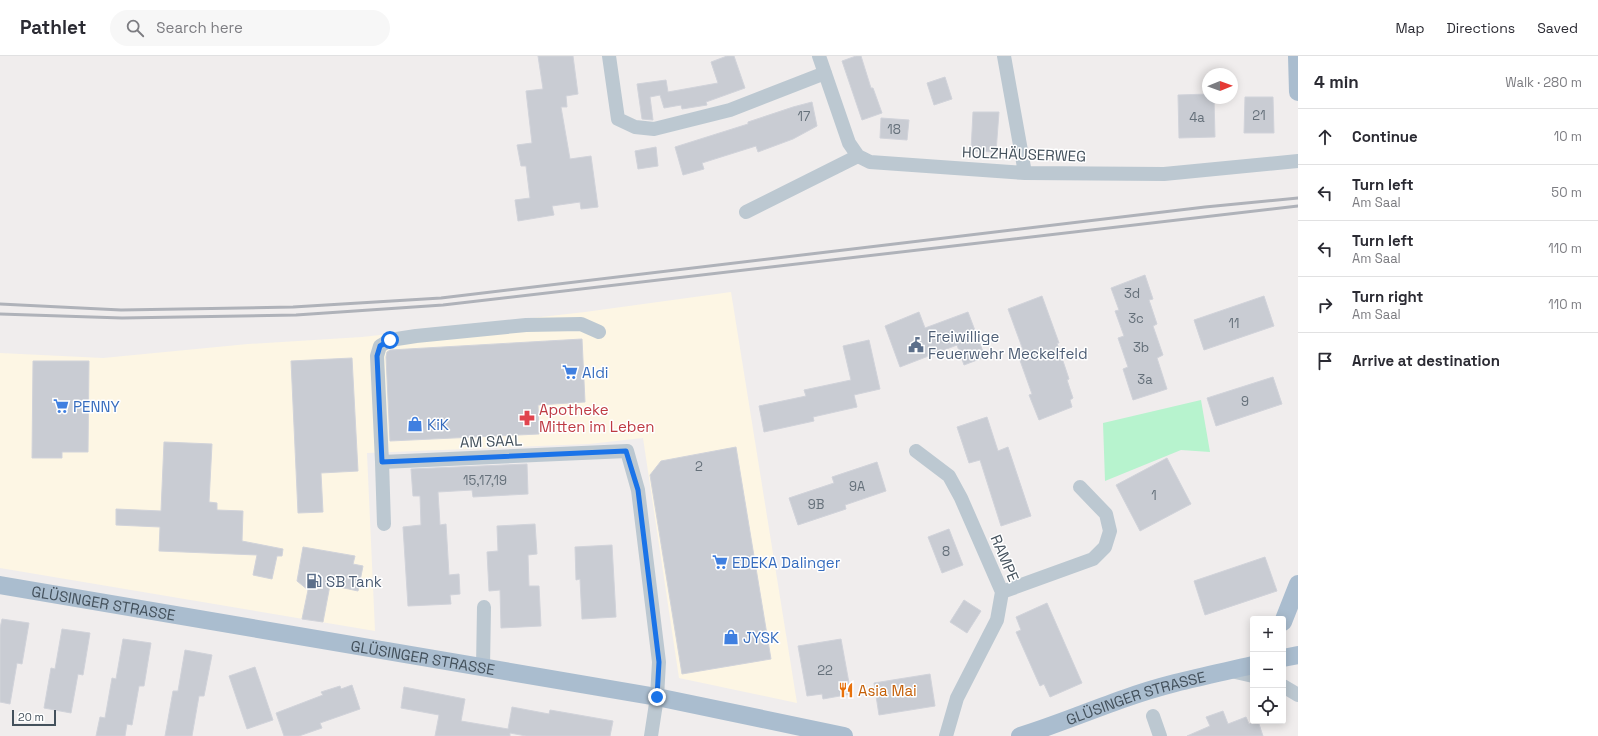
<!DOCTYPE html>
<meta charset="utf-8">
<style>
body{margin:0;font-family:"Space Grotesk",sans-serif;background:#f7f7f7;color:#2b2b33}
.controls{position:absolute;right:12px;bottom:12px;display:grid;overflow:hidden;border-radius:4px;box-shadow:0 2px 10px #0003}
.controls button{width:36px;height:36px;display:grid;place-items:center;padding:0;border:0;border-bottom:1px solid #e1e1e2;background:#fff;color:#2b2b33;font:20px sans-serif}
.compass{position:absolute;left:1202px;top:12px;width:36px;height:36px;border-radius:50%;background:#fff;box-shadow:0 2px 10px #0003;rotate:89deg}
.scale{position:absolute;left:12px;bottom:10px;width:44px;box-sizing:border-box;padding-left:4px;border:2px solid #44515c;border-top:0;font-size:11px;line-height:14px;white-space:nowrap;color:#44515c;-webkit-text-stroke:3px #fff;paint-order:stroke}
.stop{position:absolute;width:12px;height:12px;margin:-9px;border:3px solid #1a73e8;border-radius:50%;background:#fff}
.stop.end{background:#1a73e8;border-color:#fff;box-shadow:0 1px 4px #0008}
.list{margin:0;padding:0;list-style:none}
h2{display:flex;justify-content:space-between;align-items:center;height:52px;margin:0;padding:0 16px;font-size:17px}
h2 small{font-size:13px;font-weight:400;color:#7c7c81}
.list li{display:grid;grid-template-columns:26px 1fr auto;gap:12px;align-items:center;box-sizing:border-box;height:56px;padding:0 16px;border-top:1px solid #e1e1e2}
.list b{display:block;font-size:15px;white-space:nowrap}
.list p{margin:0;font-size:13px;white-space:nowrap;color:#7c7c81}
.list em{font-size:13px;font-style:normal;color:#7c7c81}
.icon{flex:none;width:22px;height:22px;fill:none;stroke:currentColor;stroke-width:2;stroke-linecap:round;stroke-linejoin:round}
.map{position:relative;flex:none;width:1298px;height:680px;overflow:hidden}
header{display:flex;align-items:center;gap:24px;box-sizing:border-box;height:56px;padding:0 20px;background:#fff;border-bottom:1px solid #e1e1e2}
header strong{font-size:19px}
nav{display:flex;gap:22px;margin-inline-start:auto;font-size:14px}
.search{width:280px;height:36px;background:#f7f7f7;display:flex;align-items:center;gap:10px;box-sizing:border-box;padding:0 14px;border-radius:22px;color:#7c7c81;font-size:15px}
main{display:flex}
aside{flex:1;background:#fff}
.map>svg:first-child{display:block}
.commercial{fill:#fdf6e4}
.green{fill:#b7f3ce}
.building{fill:#c9ccd3;stroke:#d1d3da}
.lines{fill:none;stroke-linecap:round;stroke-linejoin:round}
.minor{stroke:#bcc8d1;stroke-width:14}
.major{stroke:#aabdcf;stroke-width:18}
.rail{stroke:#afb2b9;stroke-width:3}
.route{stroke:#1a73e8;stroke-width:5}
.labels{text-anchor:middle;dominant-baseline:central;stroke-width:3;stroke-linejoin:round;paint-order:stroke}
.number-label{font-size:13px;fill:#65707a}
.street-label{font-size:15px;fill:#44515c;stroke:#fff}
.service-label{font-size:15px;fill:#4e5e75;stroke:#fff;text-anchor:start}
.shop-label{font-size:15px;fill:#366cbe;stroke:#fff;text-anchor:start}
.health-label{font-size:15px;fill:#be3a42;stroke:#fff;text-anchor:start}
.food-label{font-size:15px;fill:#c56008;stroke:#fff;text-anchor:start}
</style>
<header>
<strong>Pathlet</strong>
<div class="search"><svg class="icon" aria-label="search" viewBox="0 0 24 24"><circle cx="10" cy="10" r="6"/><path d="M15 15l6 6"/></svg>Search here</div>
<nav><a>Map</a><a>Directions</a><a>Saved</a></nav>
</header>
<main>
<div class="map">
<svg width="1298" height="680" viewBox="0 0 1298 680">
<rect width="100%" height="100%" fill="#f0eded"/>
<!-- commercial -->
<path class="commercial" d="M731 236 797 647 679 622 643 382 589 388 367 397 375 575 0 512V297L103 302 248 288 362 281 585 256Z"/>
<!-- green -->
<path class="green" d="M1201 344 1210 396 1181 394 1105 425 1103 367Z"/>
<!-- building -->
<path class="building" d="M538 0H573L578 38 566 40 567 51H561L570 103 591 100 598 151 581 153 580 146 552 150 554 159 518 165 515 144 530 142 526 110H521L517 89 532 87 526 35 543 33Z
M727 0H734L745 32 706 46 707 49 682 53 681 49 664 52 660 39 650 41 653 64 642 63 637 28 666 24 668 36 718 27 711 6Z
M856 0H861L871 32H873L882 57 862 64 842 5Z
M945 21 952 43 934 49 927 27Z
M1208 38V42H1214L1215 81 1179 82 1178 39Z
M1245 41H1273L1274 77H1244Z
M812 46 817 70 793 83 758 96 756 90 702 107 704 113 683 119 675 91 748 68V66L793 51Z
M973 56H999L996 96 971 95Z
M881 62 909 64 907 84 880 82Z
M656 91 658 110 638 113 635 95Z
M1145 219 1153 243 1149 244 1157 268 1153 270 1163 299 1157 302 1167 333 1133 344 1123 313 1128 311 1118 282 1124 280 1115 255 1119 254 1111 232Z
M1042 240 1059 287H1057L1069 323 1067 324 1073 342 1070 344 1072 351 1039 364 1029 339 1032 338 1017 296 1023 294 1008 253Z
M1264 240 1274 270 1204 294 1194 264Z
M919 256 925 272 968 256 985 301 964 309 957 289 900 311 885 270Z
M582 283 585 346 538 349 539 378 390 385 386 301 387 296 390 294Z
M869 284 880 333 854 339 857 351 813 361 814 365 764 376 759 350 806 340 804 334 851 324 843 290Z
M352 302 358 415 321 417 323 456 298 457 291 305Z
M33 305H89L88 396H62V402H32Z
M1273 321 1282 348 1216 370 1207 342Z
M987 361 998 395 1008 391 1031 460 1001 470 980 404 969 407 957 371Z
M164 386 212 388 209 446 217 447V454L243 455 242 485 283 493 282 500H277L272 523 253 519 257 499 159 495 160 471 116 469V453L161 455Z
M736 391 771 603 682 618 650 419 661 405Z
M1167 402 1191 448 1140 475 1116 429Z
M877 406 886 435 845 449 846 453 798 469 789 442 834 427 832 421Z
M527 408 528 438 473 441 472 434 438 436 440 469 446 468 449 519 459 518 460 538 450 539 451 548 408 550 403 471 421 469 420 440H413L411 413Z
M535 468 537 498 528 499 529 530H539L541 570 501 572 500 534 489 535 487 496 498 495 497 470Z
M949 473 963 509 942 517 928 481Z
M612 489 616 561 582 563 580 523 576 524 575 491Z
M303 491 355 500 353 508 363 510 358 535 330 529 323 566 302 563 308 534 297 525Z
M1265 501 1277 535 1205 559 1194 525Z
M964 544 981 555 967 577 950 566Z
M1047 547 1082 627 1050 641 1044 628 1040 630 1016 576 1021 574 1016 561Z
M2 563 29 567 22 608 17 607 10 648 0 646V572Z
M62 573 90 577 83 619 78 618 71 657 44 652 51 612 55 613Z
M123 583 151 587 144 630H139L132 669 127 668 125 680H96L100 661 105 662 112 622 116 623Z
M841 583 851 638 823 643 822 638 807 640 798 590Z
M185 594 212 599 204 640H199L192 680H165L173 635H178Z
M255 611 273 664 247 673 229 620Z
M930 618 935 650 879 659 874 627Z
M352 629 360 653 320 667 322 672 299 680H284L276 657 323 639 321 636 340 630 341 633Z
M404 631 465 643 461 665 508 673 512 651 549 658 550 654 613 665 610 680H526L510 677V680H435L439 659 401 652Z
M1223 655 1228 668 1246 661 1249 668 1258 665 1263 680H1187L1210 670 1206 661Z"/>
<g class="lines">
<!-- minor -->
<path class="minor" d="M609 0 618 63 635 71 654 73 730 54 825 17
M819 0 849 87 858 100 870 106 1025 117 1164 118 1298 105
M1004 0 1025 117
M746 156 858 100
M599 276 581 268 526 269 416 280 390 284 380 290 377 300 382 406 627 395 638 434 659 606 657 641 651 680
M916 395 949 420 961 442 1002 536 997 564 957 642 946 680
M382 406 384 468
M1002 536 1093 503 1105 491 1110 475 1106 458 1080 431
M483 611 484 551
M1231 615 1253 620
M1283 630 1298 639
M1153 660 1160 680"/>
<!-- major -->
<g class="major">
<path d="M1297 0 1298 36"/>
<path id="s1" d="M0 529 657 641 844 680"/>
<path d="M1283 566 1298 528"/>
<path d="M1283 602 1298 599"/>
<path id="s2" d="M1020 680C1056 669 1091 654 1126 642 1167 627 1210 619 1253 609"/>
</g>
<!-- rail -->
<path class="rail" d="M0 248 121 254 293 251 441 242 1205 151 1298 142
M0 258 122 262 296 259 443 249 1298 150"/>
</g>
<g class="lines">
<!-- route -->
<path class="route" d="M390 284 380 290 377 300 382 406 626 395 638 434 659 606 657 641"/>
</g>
<!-- icons -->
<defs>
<symbol id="civic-bare" viewBox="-9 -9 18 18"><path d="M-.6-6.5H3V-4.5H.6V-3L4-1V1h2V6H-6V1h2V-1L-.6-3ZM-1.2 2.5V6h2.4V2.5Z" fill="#5c6f8a" stroke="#fff" stroke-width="2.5" paint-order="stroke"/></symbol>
<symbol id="supermarket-bare" viewBox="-9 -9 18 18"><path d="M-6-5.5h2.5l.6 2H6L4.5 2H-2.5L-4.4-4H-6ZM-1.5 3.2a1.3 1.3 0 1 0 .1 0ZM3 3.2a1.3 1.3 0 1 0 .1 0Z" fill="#3f7fe0" stroke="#fff" stroke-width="2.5" paint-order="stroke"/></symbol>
<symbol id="pharmacy-bare" viewBox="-9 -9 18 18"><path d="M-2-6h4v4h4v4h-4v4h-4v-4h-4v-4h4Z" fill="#e0444e" stroke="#fff" stroke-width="2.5" paint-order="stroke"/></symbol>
<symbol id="shop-bare" viewBox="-9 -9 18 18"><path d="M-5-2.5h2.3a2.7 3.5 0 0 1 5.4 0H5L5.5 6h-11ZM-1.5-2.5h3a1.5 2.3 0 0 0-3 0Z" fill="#3f7fe0" stroke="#fff" stroke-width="2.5" paint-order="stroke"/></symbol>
<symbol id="fuel-bare" viewBox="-9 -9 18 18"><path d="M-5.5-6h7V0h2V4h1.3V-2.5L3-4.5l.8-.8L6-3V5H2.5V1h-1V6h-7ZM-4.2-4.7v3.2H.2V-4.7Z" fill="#5c6f8a" stroke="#fff" stroke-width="2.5" paint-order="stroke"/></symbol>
<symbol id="restaurant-bare" viewBox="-9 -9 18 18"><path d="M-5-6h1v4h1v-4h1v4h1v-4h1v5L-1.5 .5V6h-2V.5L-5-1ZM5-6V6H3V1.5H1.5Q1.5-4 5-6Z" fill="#e8710a" stroke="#fff" stroke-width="2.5" paint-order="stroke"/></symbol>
</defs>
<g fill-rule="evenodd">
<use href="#civic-bare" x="905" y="278" width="22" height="22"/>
<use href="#supermarket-bare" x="559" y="305" width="22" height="22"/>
<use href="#supermarket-bare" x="50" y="339" width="22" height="22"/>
<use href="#pharmacy-bare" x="516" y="351" width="22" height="22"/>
<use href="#shop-bare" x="404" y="357" width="22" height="22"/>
<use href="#supermarket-bare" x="709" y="495" width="22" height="22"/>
<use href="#fuel-bare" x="303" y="514" width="22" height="22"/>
<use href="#shop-bare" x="720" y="570" width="22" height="22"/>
<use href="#restaurant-bare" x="835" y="623" width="22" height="22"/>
</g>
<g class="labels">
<!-- number labels -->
<g class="number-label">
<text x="1259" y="59">21</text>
<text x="804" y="60">17</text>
<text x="1197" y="61">4a</text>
<text x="894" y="73">18</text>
<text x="1132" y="237">3d</text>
<text x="1136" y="262">3c</text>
<text x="1234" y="267">11</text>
<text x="1141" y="291">3b</text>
<text x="1145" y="323">3a</text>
<text x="1245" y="345">9</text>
<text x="699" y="410">2</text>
<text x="485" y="424">15,17,19</text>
<text x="857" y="430">9A</text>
<text x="1154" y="439">1</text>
<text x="816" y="448">9B</text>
<text x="946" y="495">8</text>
<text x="825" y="614">22</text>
</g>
<!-- street labels -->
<g class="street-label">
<text transform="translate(1024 98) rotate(2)">HOLZHÄUSERWEG</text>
<text transform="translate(491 385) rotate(-2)">AM SAAL</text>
<text transform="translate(1005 502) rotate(67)">RAMPE</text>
<text stroke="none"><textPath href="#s1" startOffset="105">GLÜSINGER STRASSE</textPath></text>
<text stroke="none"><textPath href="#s1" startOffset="429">GLÜSINGER STRASSE</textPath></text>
<text stroke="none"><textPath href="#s2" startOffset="122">GLÜSINGER STRASSE</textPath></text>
</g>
<!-- service labels -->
<g class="service-label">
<text x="928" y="280">Freiwillige<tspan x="928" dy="17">Feuerwehr Meckelfeld</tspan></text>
<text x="326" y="525">SB Tank</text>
</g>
<!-- shop labels -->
<g class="shop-label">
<text x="582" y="316">Aldi</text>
<text x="73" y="350">PENNY</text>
<text x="427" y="368">KiK</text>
<text x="732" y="506">EDEKA Dalinger</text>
<text x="743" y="581">JYSK</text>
</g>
<!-- health labels -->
<g class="health-label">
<text x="539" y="353">Apotheke<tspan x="539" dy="17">Mitten im Leben</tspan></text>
</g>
<!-- food labels -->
<g class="food-label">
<text x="858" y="634">Asia Mai</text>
</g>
</g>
</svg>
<div class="controls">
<button>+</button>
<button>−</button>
<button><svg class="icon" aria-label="locate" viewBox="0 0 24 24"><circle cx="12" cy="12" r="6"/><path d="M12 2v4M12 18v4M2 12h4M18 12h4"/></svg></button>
</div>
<svg class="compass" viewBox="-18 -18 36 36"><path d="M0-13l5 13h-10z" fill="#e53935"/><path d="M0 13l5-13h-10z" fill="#7c7c81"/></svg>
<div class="scale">20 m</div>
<div class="stop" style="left:390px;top:284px"></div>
<div class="stop end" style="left:657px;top:641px"></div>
</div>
<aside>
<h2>4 min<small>Walk · 280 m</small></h2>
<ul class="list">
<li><svg class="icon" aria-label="ahead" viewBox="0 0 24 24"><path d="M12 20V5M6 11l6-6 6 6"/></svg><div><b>Continue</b></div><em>10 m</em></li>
<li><svg class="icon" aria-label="left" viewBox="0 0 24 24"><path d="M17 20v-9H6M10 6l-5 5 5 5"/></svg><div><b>Turn left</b><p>Am Saal</p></div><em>50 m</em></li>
<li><svg class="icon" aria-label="left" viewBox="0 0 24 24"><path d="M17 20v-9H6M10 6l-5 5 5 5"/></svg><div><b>Turn left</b><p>Am Saal</p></div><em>110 m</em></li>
<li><svg class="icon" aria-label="right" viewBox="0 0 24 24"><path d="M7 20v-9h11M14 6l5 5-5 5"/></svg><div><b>Turn right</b><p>Am Saal</p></div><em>110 m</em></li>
<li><svg class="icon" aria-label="arrive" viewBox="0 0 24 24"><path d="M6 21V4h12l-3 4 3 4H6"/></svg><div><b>Arrive at destination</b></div></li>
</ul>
</aside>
</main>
